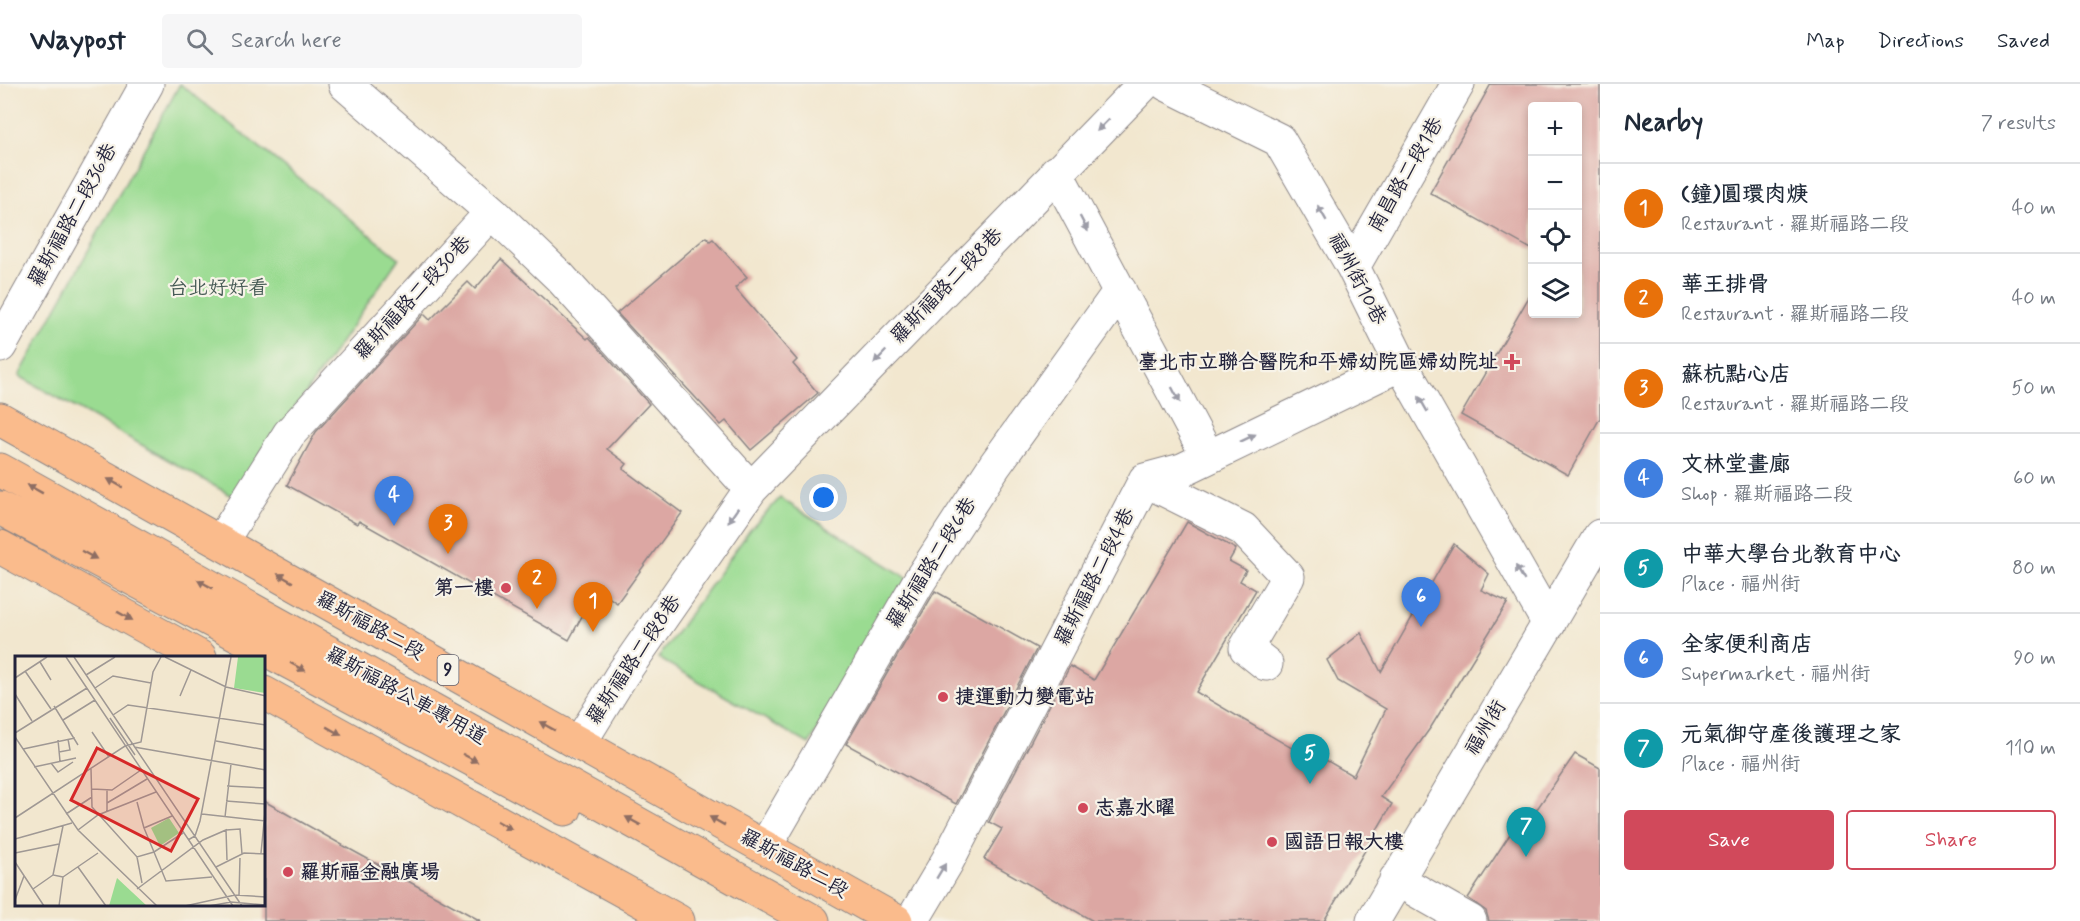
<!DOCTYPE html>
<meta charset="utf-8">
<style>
body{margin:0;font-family:Mynerve,"LXGW WenKai TC",sans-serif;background:#f6f6f7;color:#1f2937}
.controls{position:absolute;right:18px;top:18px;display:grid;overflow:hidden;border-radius:6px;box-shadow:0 3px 9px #0003}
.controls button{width:54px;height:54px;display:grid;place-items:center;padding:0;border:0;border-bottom:2px solid #e0e1e3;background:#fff;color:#1f2937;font:30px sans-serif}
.you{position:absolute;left:824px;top:414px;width:21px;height:21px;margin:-15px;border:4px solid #fff;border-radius:50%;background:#1a73e8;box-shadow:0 0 0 9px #1a73e833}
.badge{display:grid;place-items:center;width:39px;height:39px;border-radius:50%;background:#d1495b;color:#fff;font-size:20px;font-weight:700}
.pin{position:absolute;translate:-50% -50px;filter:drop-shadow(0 2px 3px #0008)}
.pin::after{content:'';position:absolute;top:32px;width:21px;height:18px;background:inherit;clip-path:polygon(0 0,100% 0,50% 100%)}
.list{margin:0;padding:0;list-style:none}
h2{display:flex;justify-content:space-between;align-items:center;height:78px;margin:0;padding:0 24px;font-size:26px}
h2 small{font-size:20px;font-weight:400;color:#747a83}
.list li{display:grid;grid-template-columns:39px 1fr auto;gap:18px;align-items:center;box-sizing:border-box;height:90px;padding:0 24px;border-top:2px solid #e0e1e3}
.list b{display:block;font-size:22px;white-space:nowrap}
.list p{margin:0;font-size:20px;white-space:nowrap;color:#747a83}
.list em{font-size:20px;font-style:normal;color:#747a83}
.actions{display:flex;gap:12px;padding:18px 24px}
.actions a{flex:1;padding:14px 0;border:2px solid #d1495b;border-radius:6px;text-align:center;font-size:21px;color:#d1495b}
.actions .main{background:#d1495b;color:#fff}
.icon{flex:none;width:33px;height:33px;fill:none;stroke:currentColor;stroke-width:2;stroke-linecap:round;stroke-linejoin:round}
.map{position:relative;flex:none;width:1600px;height:837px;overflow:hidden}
header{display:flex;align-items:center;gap:36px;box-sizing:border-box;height:84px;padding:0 30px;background:#fff;border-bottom:2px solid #e0e1e3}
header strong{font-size:28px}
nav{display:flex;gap:33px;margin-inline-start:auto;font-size:21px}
.search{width:420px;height:54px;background:#f6f6f7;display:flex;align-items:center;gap:15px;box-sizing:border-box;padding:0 21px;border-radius:6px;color:#747a83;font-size:22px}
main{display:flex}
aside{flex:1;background:#fff}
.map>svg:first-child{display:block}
.green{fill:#9adb91;stroke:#5e7e66;stroke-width:1.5}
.building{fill:#dca7a3}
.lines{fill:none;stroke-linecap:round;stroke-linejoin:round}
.minor-casing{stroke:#8a8485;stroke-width:35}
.major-casing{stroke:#8a8485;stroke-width:35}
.minor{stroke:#fff;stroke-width:33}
.major{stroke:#fabb8c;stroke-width:33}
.oneway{fill:#9c9ca7}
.oneway2{fill:#8e6e64}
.poi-dot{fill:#d1495b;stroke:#f7f3e8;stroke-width:2}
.labels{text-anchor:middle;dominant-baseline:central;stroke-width:4.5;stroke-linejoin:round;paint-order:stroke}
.shield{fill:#f7f3e8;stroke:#62616f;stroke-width:1.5}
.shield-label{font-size:18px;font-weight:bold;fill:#22223b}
.street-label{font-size:20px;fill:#22223b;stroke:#f7f3e8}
.park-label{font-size:20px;fill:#465a55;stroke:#f7f3e8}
.poi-label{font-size:20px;font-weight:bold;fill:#22223b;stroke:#f7f3e8;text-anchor:start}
.inset-road{fill:none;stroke:#9f9894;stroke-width:1.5}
.view{fill:#d62828;fill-opacity:0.15;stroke:#d62828;stroke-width:3}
.inset-edge{fill:none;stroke:#22223b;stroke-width:3}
</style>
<header>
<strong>Waypost</strong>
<div class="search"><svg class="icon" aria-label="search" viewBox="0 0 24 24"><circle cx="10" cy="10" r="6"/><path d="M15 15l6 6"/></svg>Search here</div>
<nav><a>Map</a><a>Directions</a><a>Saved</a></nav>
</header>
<main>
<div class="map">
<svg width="1600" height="837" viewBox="0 0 1600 837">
<rect width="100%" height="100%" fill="#f7f3e8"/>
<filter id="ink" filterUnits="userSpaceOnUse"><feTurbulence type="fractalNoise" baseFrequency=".0167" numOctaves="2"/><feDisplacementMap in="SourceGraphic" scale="12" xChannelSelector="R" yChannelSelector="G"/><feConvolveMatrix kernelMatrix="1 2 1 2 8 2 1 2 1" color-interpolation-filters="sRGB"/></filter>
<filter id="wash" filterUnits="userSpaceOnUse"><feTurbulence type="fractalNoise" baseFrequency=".008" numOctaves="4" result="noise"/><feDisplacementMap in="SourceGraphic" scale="24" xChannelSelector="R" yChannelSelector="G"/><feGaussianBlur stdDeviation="1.35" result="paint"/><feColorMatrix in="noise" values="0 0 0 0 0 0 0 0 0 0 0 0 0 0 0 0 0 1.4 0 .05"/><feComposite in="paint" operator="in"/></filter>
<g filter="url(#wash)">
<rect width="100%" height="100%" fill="#f2e7cf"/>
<!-- green -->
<path class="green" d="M180 0 399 174 234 413 19 292Z
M780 414 909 495 809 660 658 574 750 446Z"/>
<g id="blocks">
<!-- building -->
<path class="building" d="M1491 0H1600V334L1568 391 1461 331 1533 206V230H1578V22H1533V166L1430 109Z
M706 153 710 157 713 155 747 193 735 204 797 276 793 280 818 309 751 366 726 337 721 341 617 229Z
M501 175 587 255 589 253 649 320 607 365 627 380 623 385 682 429 617 519 597 505 569 556 359 437 357 440 287 401 316 348 424 230 430 236 468 198 475 205Z
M1187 438 1236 465 1229 477 1246 486 1240 497 1256 506 1196 608 1295 666 1296 663 1300 666 1302 662 1353 692 1386 625 1338 597 1327 576 1361 549 1381 588 1454 460 1489 490 1481 506 1508 518 1431 643 1381 713 1392 720 1324 837H1093L984 775 1002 745 989 738 1070 582 1094 596Z
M935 507 1037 564 956 720 846 660Z
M1575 670 1600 684V837H1489L1486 827 1468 814 1512 747 1519 751Z
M264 717 344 762 481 837H264Z"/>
</g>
</g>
<g filter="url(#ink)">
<use href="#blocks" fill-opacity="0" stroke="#8a8485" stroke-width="1.5"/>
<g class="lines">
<defs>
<path id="minor" d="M1166 0 1279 56 1353 183 1401 280 1549 540
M1056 88 1208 373
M492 128 560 193 751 405
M1353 183 1458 0
M0 262 147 0
M1145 396 1243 445 1288 493 1246 564 1266 580
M221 458 289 350 492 128 345 0
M579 660 621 592 751 405 1144 0
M765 763 918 499 995 381 1120 207
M1396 795 1470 837
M912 837 947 778 1145 396 1182 386 1401 280
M1373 837 1600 452"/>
<path id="major" d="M0 335 896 837
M0 386 813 837
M0 424 565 725
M0 463 200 573
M264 609 678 837"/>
</defs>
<!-- minor casing -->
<use href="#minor" class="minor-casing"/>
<!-- major casing -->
<use href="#major" class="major-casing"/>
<!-- minor -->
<use href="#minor" class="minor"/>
<!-- major -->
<use href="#major" class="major"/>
</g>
<!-- one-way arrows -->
<defs><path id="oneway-solid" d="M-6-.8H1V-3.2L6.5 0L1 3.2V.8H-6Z" transform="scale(1.5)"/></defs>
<g class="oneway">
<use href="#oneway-solid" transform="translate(1103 41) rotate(135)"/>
<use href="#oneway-solid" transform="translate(1322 129) rotate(-120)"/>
<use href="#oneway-solid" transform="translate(1084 140) rotate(62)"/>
<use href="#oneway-solid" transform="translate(880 273) rotate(134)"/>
<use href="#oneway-solid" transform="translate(1176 311) rotate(62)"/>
<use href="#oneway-solid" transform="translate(1423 320) rotate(-120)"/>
<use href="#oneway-solid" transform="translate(1248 354) rotate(-26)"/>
<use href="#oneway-solid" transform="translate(733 431) rotate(125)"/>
<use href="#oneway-solid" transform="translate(1520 489) rotate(-120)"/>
<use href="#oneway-solid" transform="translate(941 787) rotate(-59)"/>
</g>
<g class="oneway2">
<use href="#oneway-solid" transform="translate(115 399) rotate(-151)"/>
<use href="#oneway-solid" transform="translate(35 405) rotate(-151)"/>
<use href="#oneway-solid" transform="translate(89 471) rotate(28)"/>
<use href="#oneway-solid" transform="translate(285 494) rotate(-151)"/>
<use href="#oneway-solid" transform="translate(205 500) rotate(-151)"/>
<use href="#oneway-solid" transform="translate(125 532) rotate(29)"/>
<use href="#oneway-solid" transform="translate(298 583) rotate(28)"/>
<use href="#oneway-solid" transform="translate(547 642) rotate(-151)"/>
<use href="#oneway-solid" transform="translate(334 647) rotate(29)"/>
<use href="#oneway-solid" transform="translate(470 674) rotate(28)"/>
<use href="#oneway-solid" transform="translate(633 737) rotate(-151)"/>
<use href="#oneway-solid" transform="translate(717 737) rotate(-151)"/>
<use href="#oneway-solid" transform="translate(504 741) rotate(29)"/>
</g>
</g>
<!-- markers -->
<g class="poi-dot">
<path d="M1509 269h6v6h6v6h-6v6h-6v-6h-6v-6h6z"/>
<circle cx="506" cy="504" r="6"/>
<circle cx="943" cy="613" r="6"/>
<circle cx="1083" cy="724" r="6"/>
<circle cx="1272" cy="758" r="6"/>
<circle cx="288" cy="788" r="6"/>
</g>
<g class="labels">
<!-- shield labels -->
<rect class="shield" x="437.5" y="571" width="21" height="30" rx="4.5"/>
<g class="shield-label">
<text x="448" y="586">9</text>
</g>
<!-- street labels -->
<g class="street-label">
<text transform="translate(1406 91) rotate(-60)">南昌路二段1巷</text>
<text transform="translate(73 131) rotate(-61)">羅斯福路二段36巷</text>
<text transform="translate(1357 195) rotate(62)">福州街10巷</text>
<text transform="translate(947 202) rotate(-46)">羅斯福路二段8巷</text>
<text transform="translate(413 214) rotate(-47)">羅斯福路二段30巷</text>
<text transform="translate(932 479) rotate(-58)">羅斯福路二段6巷</text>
<text transform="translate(1095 493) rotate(-63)">羅斯福路二段4巷</text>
<text transform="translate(370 542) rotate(29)">羅斯福路二段</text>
<text transform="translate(634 576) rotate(-56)">羅斯福路二段8巷</text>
<text transform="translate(406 612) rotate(29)">羅斯福路公車專用道</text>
<text transform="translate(1486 644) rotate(-59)">福州街</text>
<text transform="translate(794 780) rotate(29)">羅斯福路二段</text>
</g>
<!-- park labels -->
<g class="park-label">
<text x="218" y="204">台北好好看</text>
</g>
<!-- poi labels -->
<g class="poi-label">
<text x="1498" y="278" text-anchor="end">臺北市立聯合醫院和平婦幼院區婦幼院址</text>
<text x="494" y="504" text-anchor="end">第一樓</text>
<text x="955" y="613">捷運動力變電站</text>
<text x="1095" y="724">志嘉水曜</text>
<text x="1284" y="758">國語日報大樓</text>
<text x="300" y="788">羅斯福金融廣場</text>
</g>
</g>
<!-- overview -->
<g transform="translate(15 572)">
<rect width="250" height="250" fill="#f2e7cf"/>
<path d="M223 1H250V37L219 32ZM154 162 164 177 145 190 136 172ZM102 222 132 250H94Z" fill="#9adb91"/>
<path class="inset-road" d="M51 1 218 250M59 1 227 250M150 1 211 31 251 40M25 6 36 24M10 15 36 53M71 19 100 1M0 22 32 1M80 32 98 20 136 27M0 38 17 65M165 40 176 14M39 50 63 89M98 59 113 49 251 69M95 62 120 99M48 64 80 44M77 76 94 101M0 77 72 32M0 81 63 174 142 250M43 84 45 105M201 85 251 94M119 91 251 114M8 93 60 82M44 96 55 94 53 83M36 107 43 116 58 106M19 111 61 102M76 113 77 151 122 201 139 196 168 177M212 130 251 132M77 133 97 134 126 114M92 134V156M211 145 250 148M122 146 129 172M92 147 132 123M51 158 77 141M187 158 251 165M157 160 129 172 151 225 197 221M210 161 216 108M0 162 110 90 126 86 138 16 146 1M48 170 38 219 48 221M63 174 83 159 141 136M211 174 225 173 227 198M0 183 57 167M173 184 180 180 185 165 216 1M0 197 44 188M246 197 251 146M122 201 127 227M0 206 29 250M63 211 91 250M201 211 229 197 251 198M48 221 83 197M18 233 38 219M122 233 188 184 211 174 212 204M224 239 225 202M0 244 9 220M44 250 48 221M170 250 220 239 251 241M194 250 216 246 251 249"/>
<path class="view" d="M82 92 183 143 156 195 56 144Z"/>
<rect width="250" height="250" class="inset-edge"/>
</g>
</svg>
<div class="controls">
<button>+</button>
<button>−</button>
<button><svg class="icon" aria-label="locate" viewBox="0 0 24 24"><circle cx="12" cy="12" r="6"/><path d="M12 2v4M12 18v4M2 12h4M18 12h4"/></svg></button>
<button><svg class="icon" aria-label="layers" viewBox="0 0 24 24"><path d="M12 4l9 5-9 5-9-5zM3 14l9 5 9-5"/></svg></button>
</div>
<div class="you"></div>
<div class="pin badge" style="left:593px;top:548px;background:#e8710a">1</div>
<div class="pin badge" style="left:537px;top:525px;background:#e8710a">2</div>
<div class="pin badge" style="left:448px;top:470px;background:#e8710a">3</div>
<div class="pin badge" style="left:394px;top:442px;background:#3f7fe0">4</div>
<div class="pin badge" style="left:1310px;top:700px;background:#0f9aa8">5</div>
<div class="pin badge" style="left:1421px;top:543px;background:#3f7fe0">6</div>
<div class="pin badge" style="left:1526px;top:773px;background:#0f9aa8">7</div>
</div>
<aside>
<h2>Nearby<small>7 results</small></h2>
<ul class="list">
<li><span class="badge" style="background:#e8710a">1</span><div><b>(鐘)圓環肉焿</b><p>Restaurant · 羅斯福路二段</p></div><em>40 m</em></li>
<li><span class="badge" style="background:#e8710a">2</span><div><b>華王排骨</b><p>Restaurant · 羅斯福路二段</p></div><em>40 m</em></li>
<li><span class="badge" style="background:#e8710a">3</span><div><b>蘇杭點心店</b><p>Restaurant · 羅斯福路二段</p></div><em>50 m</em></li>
<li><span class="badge" style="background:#3f7fe0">4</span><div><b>文林堂畫廊</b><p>Shop · 羅斯福路二段</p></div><em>60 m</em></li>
<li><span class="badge" style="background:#0f9aa8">5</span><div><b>中華大學台北教育中心</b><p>Place · 福州街</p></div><em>80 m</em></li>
<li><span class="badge" style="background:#3f7fe0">6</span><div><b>全家便利商店</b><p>Supermarket · 福州街</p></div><em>90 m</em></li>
<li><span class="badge" style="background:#0f9aa8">7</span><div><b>元氣御守產後護理之家</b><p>Place · 福州街</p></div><em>110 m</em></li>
</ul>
<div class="actions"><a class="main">Save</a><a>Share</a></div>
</aside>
</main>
